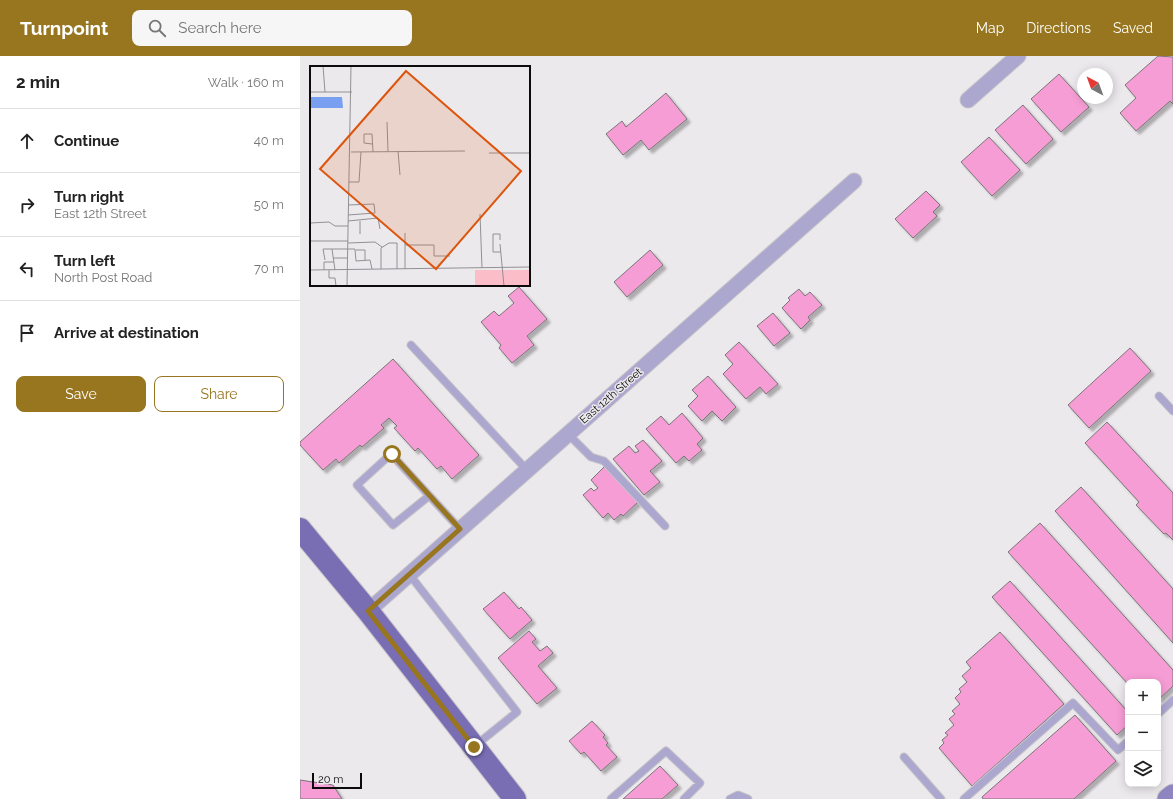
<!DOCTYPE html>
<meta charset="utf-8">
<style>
body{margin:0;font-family:Raleway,sans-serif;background:#f6f6f6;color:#222}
.controls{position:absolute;right:12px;bottom:12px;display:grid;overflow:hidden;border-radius:8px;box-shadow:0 2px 10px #0003}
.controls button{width:36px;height:36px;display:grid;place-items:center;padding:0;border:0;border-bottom:1px solid #e0e0e0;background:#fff;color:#222;font:20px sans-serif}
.compass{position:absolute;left:777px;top:12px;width:36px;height:36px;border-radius:50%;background:#fff;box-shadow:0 2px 10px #0003;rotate:319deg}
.scale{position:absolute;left:12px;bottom:10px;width:50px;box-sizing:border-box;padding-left:4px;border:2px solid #0c0b0c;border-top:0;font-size:11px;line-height:14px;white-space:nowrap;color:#0c0b0c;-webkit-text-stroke:3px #ece9ed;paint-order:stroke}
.stop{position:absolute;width:12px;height:12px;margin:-9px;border:3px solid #98761f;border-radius:50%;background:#fff}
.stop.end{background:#98761f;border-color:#fff;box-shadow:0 1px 4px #0008}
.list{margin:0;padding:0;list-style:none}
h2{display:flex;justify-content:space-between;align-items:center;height:52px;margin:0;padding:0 16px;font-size:17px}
h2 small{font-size:13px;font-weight:400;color:#767676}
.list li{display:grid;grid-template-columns:26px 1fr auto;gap:12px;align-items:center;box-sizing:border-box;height:64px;padding:0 16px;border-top:1px solid #e0e0e0}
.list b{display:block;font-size:15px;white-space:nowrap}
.list p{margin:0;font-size:13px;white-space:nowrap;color:#767676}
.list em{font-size:13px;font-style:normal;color:#767676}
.actions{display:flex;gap:8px;padding:12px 16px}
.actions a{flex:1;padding:9px 0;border:1px solid #98761f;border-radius:8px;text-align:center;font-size:14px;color:#98761f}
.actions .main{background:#98761f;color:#fff}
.icon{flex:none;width:22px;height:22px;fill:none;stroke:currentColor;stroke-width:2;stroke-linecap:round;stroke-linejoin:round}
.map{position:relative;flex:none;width:873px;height:743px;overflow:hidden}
header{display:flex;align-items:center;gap:24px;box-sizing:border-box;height:56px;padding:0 20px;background:#98761f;color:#fff}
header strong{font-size:19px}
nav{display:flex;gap:22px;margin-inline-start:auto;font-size:14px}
.search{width:280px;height:36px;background:#f6f6f6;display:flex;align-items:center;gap:10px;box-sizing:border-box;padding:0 14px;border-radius:8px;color:#767676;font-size:15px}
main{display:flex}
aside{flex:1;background:#fff}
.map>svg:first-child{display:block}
.building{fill:#f69dd5;stroke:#797577;filter:url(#shadow)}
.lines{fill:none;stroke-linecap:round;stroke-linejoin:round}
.lane-casing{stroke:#c8c5c9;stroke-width:9}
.street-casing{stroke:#c8c5c9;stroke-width:17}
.secondary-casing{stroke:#c8c5c9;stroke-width:23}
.primary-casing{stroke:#c8c5c9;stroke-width:24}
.lane{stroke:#aca7cf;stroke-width:7}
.street{stroke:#aca7cf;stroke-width:15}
.secondary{stroke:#8e86c0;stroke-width:21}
.primary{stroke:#796db4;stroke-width:22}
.route{stroke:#98761f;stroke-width:5}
.labels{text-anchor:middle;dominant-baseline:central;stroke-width:3;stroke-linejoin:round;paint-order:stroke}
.street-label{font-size:11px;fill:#0c0b0c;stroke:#ece9ed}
.inset-road{fill:none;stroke:#929093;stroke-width:1}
.view{fill:#dd550c;fill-opacity:0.15;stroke:#dd550c;stroke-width:2}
.inset-edge{fill:none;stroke:#0c0b0c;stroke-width:2}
</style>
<header>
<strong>Turnpoint</strong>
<div class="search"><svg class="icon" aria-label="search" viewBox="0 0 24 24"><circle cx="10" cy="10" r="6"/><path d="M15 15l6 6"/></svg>Search here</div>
<nav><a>Map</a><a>Directions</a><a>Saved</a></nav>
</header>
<main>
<aside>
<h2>2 min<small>Walk · 160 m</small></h2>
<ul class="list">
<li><svg class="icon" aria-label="ahead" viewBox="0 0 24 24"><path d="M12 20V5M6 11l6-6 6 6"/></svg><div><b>Continue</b></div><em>40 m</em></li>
<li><svg class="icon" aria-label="right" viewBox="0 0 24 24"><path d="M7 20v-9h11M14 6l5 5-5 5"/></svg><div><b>Turn right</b><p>East 12th Street</p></div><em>50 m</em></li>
<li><svg class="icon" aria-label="left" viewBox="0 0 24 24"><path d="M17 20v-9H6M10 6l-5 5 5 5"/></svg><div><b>Turn left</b><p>North Post Road</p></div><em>70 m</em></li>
<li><svg class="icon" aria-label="arrive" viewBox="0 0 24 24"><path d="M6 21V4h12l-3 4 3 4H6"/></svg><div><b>Arrive at destination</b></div></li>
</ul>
<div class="actions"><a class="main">Save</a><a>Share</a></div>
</aside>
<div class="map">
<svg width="873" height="743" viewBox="0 0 873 743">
<defs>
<filter id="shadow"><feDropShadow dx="3.5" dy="3.5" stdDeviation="1" flood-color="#0004"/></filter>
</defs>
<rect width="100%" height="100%" fill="#ece9ed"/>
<!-- building -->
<path class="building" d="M858 0 873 1V48L870 45 836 75 820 57 836 42 825 29Z
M759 18 789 51 761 76 731 43Z
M366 37 387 63 349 94 341 84 323 99 306 78 322 65 326 71Z
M723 49 753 83 726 108 695 74Z
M689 81 720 114 692 140 661 106Z
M626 135 640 149 633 156 637 160 613 182 595 163Z
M350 194 363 209 327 241 314 226Z
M219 231 247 263 227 280 234 289 212 307 199 292 201 289 181 266 194 255 199 260 214 247 208 240Z
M499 233 505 240 510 236 522 249 508 261 510 264 501 273 482 252 490 244 488 242Z
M473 257 490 277 474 290 457 270Z
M439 286 478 328 466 338 460 331 446 343 423 318 433 308 425 299Z
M830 292 851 315 789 372 768 349Z
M93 303 179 399 152 423 141 410 137 413 118 392 115 395 94 372 97 370 89 362 81 369 84 372 62 391 60 389 39 407 36 403 23 414 0 389V386Z
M408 320 436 351 422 365 412 355 402 365 388 350 398 340 392 334Z
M382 357 403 382 397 388 402 394 389 405 384 400 376 407 346 373 361 360 369 369Z
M807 366 873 437V484L866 477 864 478 836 449 839 446 785 387Z
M343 384 362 405 350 415 360 426 344 439 313 403 329 390 335 397 339 395 335 390Z
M305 410 338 446 323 460 321 458 314 464 308 457 303 462 283 439 291 432 294 435 298 432 291 424Z
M781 431 873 533V587L755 455Z
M740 467 873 614V630L858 644V626H828V628L708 496Z
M710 525 828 656V669L817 679 692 541Z
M204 536 219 553 221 551 232 564 210 583 183 553Z
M229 575 236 583 232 586 240 595 247 590 253 597 238 610 257 632 237 648 198 602Z
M700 576 764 648 672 730 639 692 644 687 642 684 648 679 645 677 654 669 649 663 655 658 652 655 660 648 655 642 661 636 659 633 667 626 662 620 671 612 666 606Z
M775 659 816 705 774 743H683L682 741Z
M292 665 305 679 303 681 308 687 306 689 317 701 301 715 284 696 281 698 269 685Z
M360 710 378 729 362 743H323Z
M0 724 33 729 42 743H0Z"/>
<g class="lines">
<defs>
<path id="lane" d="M111 289 227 414
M859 340 873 355
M268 378 291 401 304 405 365 470
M129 440 93 469 57 429 91 398 160 473
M109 518 217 656 176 689
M858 658 873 644
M604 701 641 743
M311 743 366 695 400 727 384 743
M430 743 438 739 448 743
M664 743 773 647 818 694 828 685"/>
<path id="street" d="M668 44 718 0
M68 555 554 125"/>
<path id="secondary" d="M868 743 873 739"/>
<path id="primary" d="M0 473 68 555 215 743"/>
</defs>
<!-- lane casing -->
<use href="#lane" class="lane-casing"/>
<!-- street casing -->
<use href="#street" class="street-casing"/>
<!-- secondary casing -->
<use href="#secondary" class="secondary-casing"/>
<!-- primary casing -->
<use href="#primary" class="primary-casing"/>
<!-- lane -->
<use href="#lane" class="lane"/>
<!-- street -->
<use href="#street" class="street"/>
<!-- secondary -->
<use href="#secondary" class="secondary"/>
<!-- primary -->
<use href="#primary" class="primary"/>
</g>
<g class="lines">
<!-- route -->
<path class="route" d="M92 398 160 473 68 555 174 691"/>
</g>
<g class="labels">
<!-- street labels -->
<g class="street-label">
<text transform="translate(311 340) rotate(-41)">East 12th Street</text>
</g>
</g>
<!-- overview -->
<g transform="translate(10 10)">
<rect width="220" height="220" fill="#ece9ed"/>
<path d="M165 204H220V220H165Z" fill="#fbbdc7"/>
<path d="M0 31H32L33 42H0Z" fill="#799ff0"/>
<path class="inset-road" d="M13 0 15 26M0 26H42M77 56 78 85M62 78 54 77V68H62L63 86M88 85 90 109M41 86 155 85M179 87H220M39 116H49L51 86M170 148 172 202M38 149 65 147 64 138 38 139M38 155 68 152 70 163M50 155V168M0 157 19 156 25 160H38M95 167V203M190 174V168H183V186H191M0 175H38M38 177 65 176 72 181M190 178 194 220M95 179H124V190H140M22 183 25 204M46 184H55V194M23 192H38M15 194 13 183H45L46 195 60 194 62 203M71 203V182L79 177H87V203M0 204 220 201M14 204V196H24M19 204V212H25L26 220M37 220 41 0"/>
<path class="view" d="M96 5 211 105 126 203 10 103Z"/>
<rect width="220" height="220" class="inset-edge"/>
</g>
</svg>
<div class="controls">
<button>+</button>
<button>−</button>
<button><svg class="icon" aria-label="layers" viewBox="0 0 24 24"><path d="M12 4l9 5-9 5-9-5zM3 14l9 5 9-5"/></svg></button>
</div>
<svg class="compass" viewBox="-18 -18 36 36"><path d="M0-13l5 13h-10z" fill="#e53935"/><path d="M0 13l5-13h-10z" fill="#767676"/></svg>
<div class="scale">20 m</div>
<div class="stop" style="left:92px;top:398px"></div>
<div class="stop end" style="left:174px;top:691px"></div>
</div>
</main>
